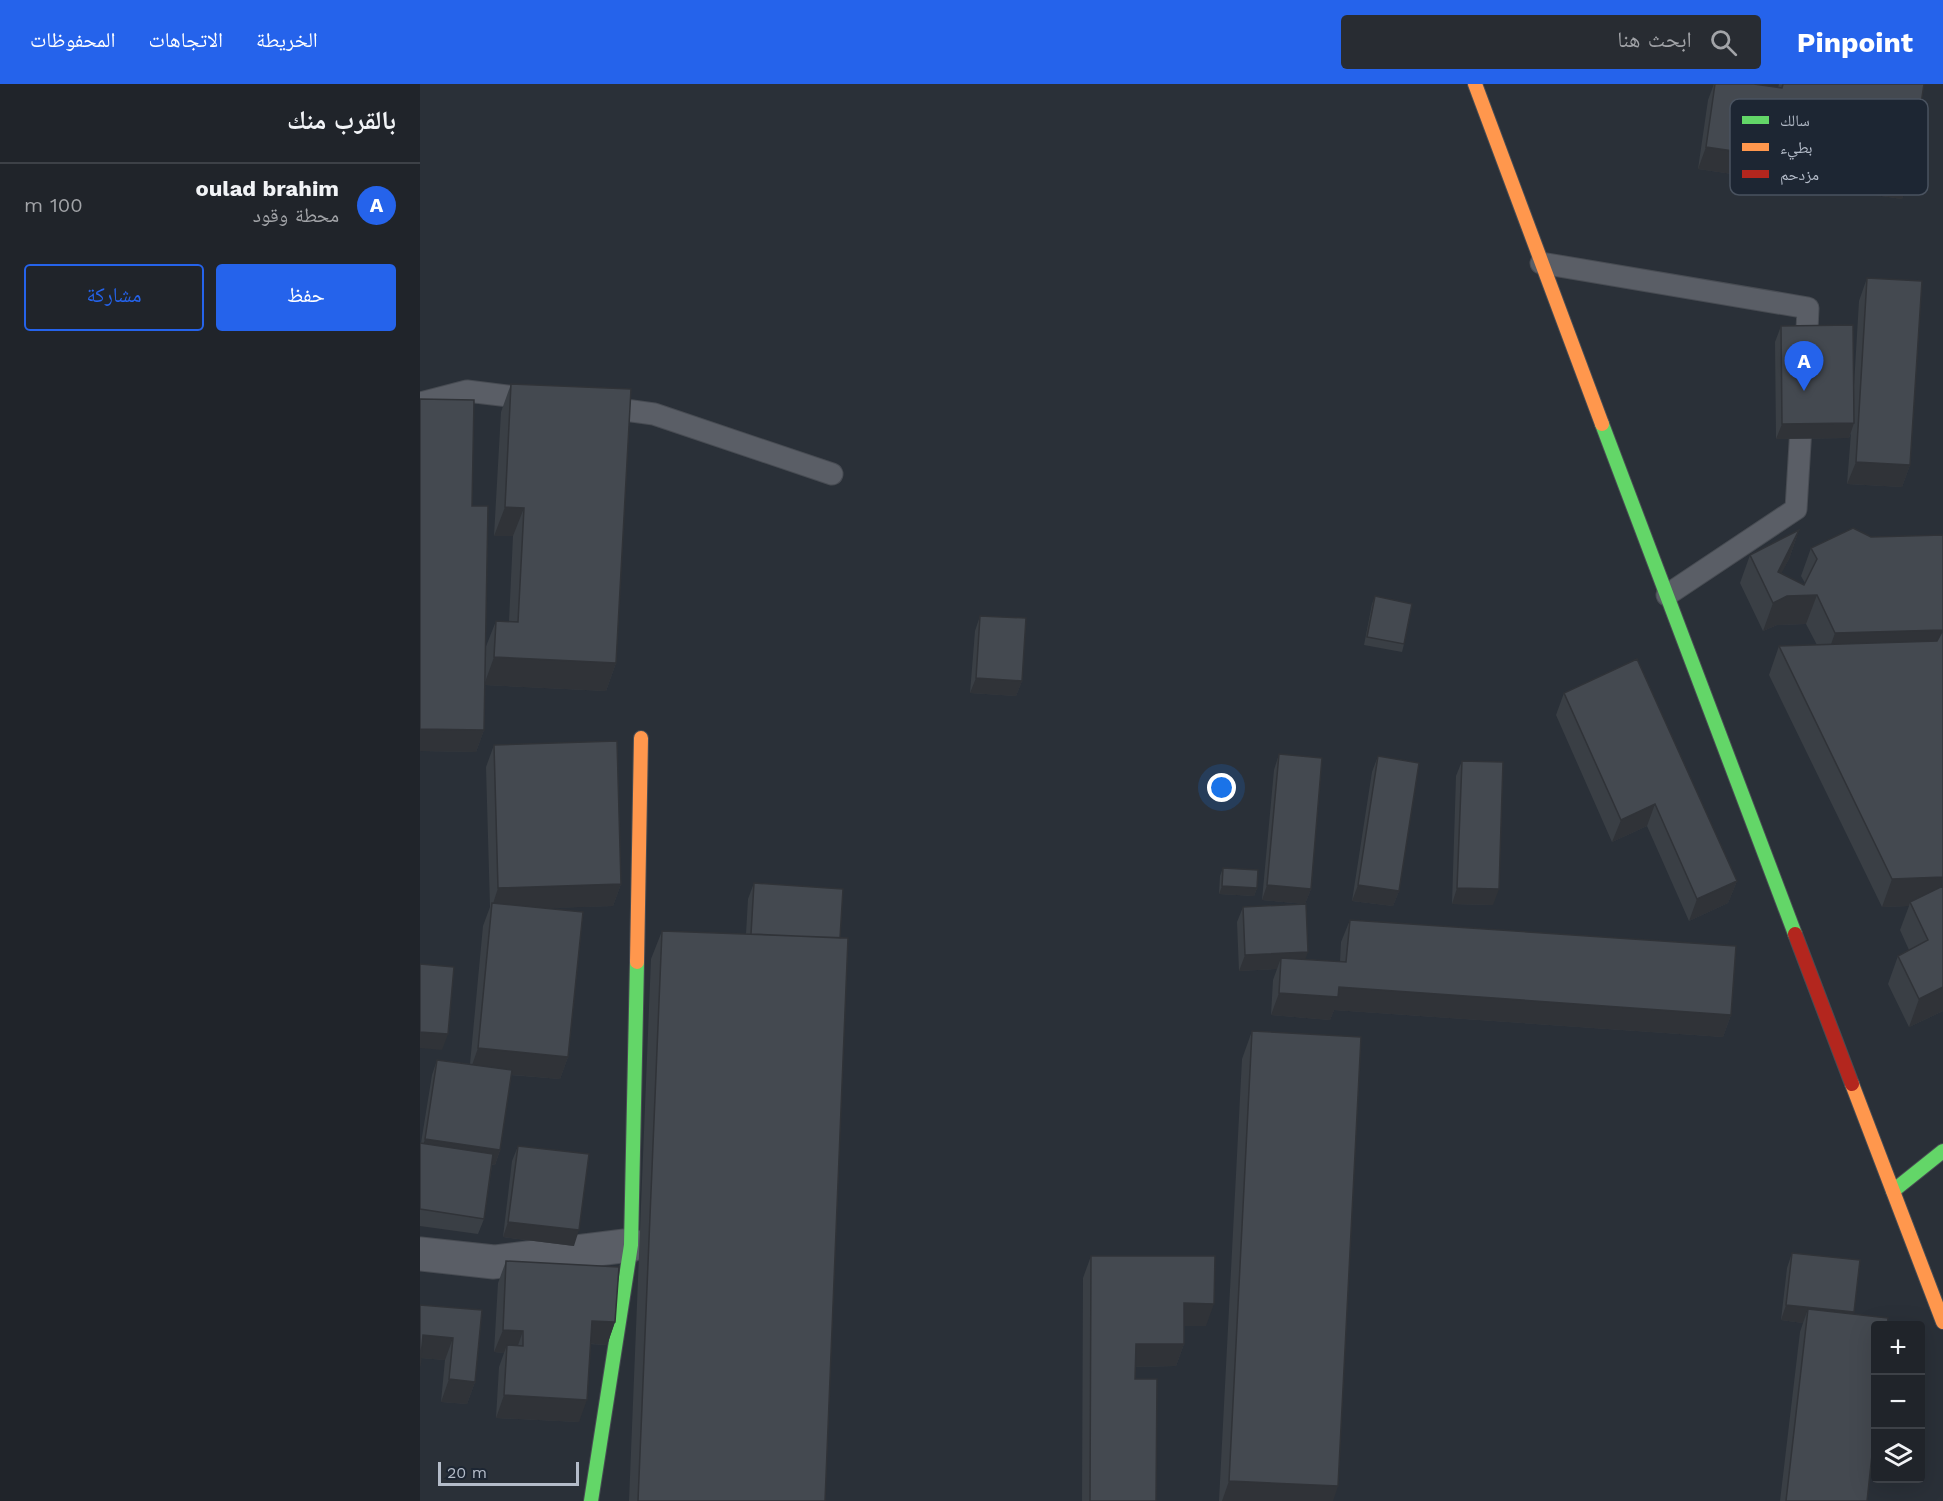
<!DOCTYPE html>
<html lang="ar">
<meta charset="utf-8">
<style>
body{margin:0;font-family:"Work Sans","Noto Naskh Arabic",sans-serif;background:#282c32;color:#f1f3f6;direction:rtl}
.controls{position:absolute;right:18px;bottom:18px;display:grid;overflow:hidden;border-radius:6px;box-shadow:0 6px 24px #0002}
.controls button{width:54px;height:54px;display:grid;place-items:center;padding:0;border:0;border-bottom:2px solid #3d4147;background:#20242a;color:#f1f3f6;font:30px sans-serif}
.scale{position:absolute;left:18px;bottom:15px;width:141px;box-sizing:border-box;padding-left:6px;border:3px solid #b4bcc9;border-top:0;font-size:16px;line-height:21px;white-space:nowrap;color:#b4bcc9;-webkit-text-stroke:4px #1d2633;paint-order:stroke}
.you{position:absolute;left:802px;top:704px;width:21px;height:21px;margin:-15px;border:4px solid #fff;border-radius:50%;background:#1a73e8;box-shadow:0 0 0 9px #1a73e833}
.badge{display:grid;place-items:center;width:39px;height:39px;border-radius:50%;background:#2563eb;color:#fff;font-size:20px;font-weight:700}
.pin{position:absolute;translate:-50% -50px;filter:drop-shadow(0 2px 3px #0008)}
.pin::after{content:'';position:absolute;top:32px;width:21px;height:18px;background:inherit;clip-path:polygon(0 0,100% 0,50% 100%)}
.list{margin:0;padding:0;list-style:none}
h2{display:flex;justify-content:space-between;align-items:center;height:78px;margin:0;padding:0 24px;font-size:26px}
h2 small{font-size:20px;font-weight:400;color:#a2a4a8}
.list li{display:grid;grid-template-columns:39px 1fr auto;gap:18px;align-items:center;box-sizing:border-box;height:84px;padding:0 24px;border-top:2px solid #3d4147}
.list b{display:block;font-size:22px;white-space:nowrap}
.list p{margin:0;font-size:20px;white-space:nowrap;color:#a2a4a8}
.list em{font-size:20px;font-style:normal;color:#a2a4a8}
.actions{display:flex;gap:12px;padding:18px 24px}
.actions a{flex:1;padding:14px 0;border:2px solid #2563eb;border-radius:6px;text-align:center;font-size:21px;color:#2563eb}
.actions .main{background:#2563eb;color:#fff}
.icon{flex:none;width:33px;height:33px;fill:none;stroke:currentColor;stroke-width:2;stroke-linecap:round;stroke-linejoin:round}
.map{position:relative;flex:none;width:1523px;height:1417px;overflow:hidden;direction:ltr}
header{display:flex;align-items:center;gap:36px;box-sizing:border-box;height:84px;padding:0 30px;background:#2563eb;color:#fff}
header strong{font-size:28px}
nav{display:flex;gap:33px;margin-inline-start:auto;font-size:21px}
.search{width:420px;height:54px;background:#282c32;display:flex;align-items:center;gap:15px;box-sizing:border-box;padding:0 21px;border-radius:6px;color:#a2a4a8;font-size:22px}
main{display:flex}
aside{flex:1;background:#20242a}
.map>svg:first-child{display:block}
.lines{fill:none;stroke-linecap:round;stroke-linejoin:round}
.lane-casing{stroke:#484c53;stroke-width:23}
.street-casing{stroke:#484c53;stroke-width:35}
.fast-casing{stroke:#484c53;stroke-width:16}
.slow-casing{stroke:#484c53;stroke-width:16}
.jam-casing{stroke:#484c53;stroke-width:16}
.lane{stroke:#5a5e66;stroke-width:21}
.street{stroke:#5a5e66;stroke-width:33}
.fast{stroke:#63d668;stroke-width:14}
.slow{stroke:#ff974d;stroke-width:14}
.jam{stroke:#b3261e;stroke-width:14}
.wall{fill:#3a3f45}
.shaded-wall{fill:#303338}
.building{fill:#444950;stroke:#303338;stroke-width:1.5}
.key{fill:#1d2633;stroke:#4a5360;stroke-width:1.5}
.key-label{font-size:16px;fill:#b4bcc9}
</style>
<header>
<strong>Pinpoint</strong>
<div class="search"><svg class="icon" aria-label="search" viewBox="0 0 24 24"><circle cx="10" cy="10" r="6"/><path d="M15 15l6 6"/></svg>ابحث هنا</div>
<nav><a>الخريطة</a><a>الاتجاهات</a><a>المحفوظات</a></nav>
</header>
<main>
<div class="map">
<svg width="1523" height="1417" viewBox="0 0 1523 1417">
<rect width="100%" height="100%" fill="#2a3038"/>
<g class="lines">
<defs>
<path id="lane" d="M1121 179 1388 224 1386 268
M0 319 47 307 113 315
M183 323 234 330 412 390
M1247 511 1376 425 1382 327"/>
<path id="street" d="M0 1170 74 1178 211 1161"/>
<path id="fast" d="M1182 340 1375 850
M1473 1107 1523 1067
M171 1417 211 1161 217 878"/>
<path id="slow" d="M1055 0 1182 340
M217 878 221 654
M1432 1000 1523 1238"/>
<path id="jam" d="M1375 850 1432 1000"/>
</defs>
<!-- lane casing -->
<use href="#lane" class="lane-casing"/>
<!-- street casing -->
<use href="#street" class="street-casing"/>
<!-- fast casing -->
<use href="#fast" class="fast-casing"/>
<!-- slow casing -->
<use href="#slow" class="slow-casing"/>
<!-- jam casing -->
<use href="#jam" class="jam-casing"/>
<!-- lane -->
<use href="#lane" class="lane"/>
<!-- street -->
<use href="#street" class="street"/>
<!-- fast -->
<use href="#fast" class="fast"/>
<!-- slow -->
<use href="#slow" class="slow"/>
<!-- jam -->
<use href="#jam" class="jam"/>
</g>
<!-- wall -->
<path class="wall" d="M1294 0H1334L1358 4 1359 0H1504L1490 93 1482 115 1278 85 1288 16Z
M1447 194 1490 381 1482 403 1427 400 1431 349 1429 354 1356 355 1355 258 1361 242 1434 301 1439 217Z
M91 300 196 579 186 607 65 601 64 646 56 668 0 667V315L52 422 65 565 76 537H89L93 452H74L81 328Z
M1433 444 1523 927 1489 943 1468 900 1478 872 1489 866 1480 846 1489 822 1462 823 1349 591 1359 562 1397 561 1386 540 1357 541 1343 547 1320 499 1330 471 1379 446 1369 475 1361 489 1384 501 1385 499 1381 492 1391 464Z
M955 512 984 560 982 568 944 561 952 520Z
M560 532 602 597 596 612 550 609 555 547Z
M1144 609 1317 797 1308 819 1269 837 1227 742 1192 758 1136 631Z
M74 661 201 800 193 822 125 824 148 973 140 995 91 991 80 1066 75 1081H72L64 1135 58 1150 0 1142V1059H1L12 991 17 976 50 980 63 842 70 823 66 683Z
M859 670 891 805 885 820 842 816 854 686Z
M958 672 979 807 973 822 932 817 952 688Z
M1042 677 1073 821 1032 820 1036 692Z
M803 784 837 804 834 812 799 810 800 792Z
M334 799 420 854 405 1417H209L231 875 242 847 326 850 328 815Z
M823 823 885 875 920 878 921 858 930 836 1311 931 1303 953 914 926 910 936 851 931 853 896 857 885 819 887 817 838Z
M832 947 913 1417H799L822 975Z
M98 1062 154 1162 83 1153 92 1077Z
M1372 1169 1434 1228 1433 1230 1447 1417H1360L1380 1248 1383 1239 1361 1236 1367 1184Z
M671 1172 786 1242H764V1260L756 1282 715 1283V1295L736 1417H662L663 1194Z
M86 1177 195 1238 187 1261 170 1260 159 1338 76 1334 79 1283 84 1269 74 1268 78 1199Z
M0 1221 62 1226 55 1298 47 1320 21 1318 25 1276 1 1274Z"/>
<!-- shaded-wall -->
<path class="shaded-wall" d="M1286 63 1490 93 1482 115 1278 85Z
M1434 339 1429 354 1356 355 1362 340Z
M1436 378 1490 381 1482 403 1427 400Z
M85 423 104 424 93 452H74Z
M1379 446 1369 475 1350 511 1358 488Z
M1397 511 1386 540 1357 541 1343 547 1353 519 1367 512Z
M1523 546 1513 574 1405 577 1415 549Z
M74 573 196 579 186 607 64 601Z
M556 594 602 597 596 612 550 609Z
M0 645 64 646 56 668 0 667Z
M1235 720 1227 742 1192 758 1201 736Z
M1523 793V821L1490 818 1489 822 1462 823 1472 795Z
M1317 797 1308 819 1269 837 1277 815Z
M201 800 193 822 71 826 78 804Z
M847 801 891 805 885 820 842 816Z
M938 801 979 807 973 822 932 817Z
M802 802 837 804 834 812 799 810Z
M1037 804 1079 805 1073 821 1032 820Z
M888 868 882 884 861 874 857 885 819 887 825 871Z
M919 903 1311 931 1303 953 914 926 910 936 851 931 859 909Z
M1523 903V927L1489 943 1499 915Z
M0 948 28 950 22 966 0 964Z
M58 964 148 973 140 995 50 987Z
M5 1055 80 1066 75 1081 0 1071Z
M88 1138 159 1146 154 1162 83 1153Z
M764 1219 794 1220 786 1242H756Z
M1366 1221 1434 1228 1429 1243 1388 1225 1383 1239 1361 1236Z
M172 1237 195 1238 187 1261 164 1259Z
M83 1246 103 1247 95 1270 87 1261 84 1269 74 1268Z
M3 1251 33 1254 25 1276 0 1274Z
M716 1260H764L756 1282 708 1283Z
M29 1295 55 1298 47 1320 21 1318Z
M84 1311 167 1316 159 1338 76 1334Z
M809 1397 918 1402 913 1417H802Z"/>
<!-- building -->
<path class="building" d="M1295 0H1334L1362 4 1363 0H1504L1490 93 1286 63Z
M1447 194 1502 197 1490 381 1436 378Z
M1433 241 1434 339 1362 340 1361 242Z
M91 300 211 305 196 579 74 573 76 537 98 538 104 424 85 423Z
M0 315 54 316 52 422H68L64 646 0 645Z
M1433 444 1451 453 1523 451V546L1415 549 1397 511 1367 512 1353 519 1330 471 1379 446 1358 488 1384 501 1397 475 1391 464Z
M955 512 992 520 984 560 947 553Z
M560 532 606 534 602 597 556 594Z
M1523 546V793L1472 795 1359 562 1517 557Z
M1217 575 1317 797 1277 815 1235 720 1201 736 1144 609Z
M197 657 201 800 78 804 74 661Z
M859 670 902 674 891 805 847 801Z
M958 672 999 679 979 807 938 801Z
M1042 677 1083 678 1079 805 1037 804Z
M803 784 838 786 837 804 802 802Z
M334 799 423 805 420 854 331 850Z
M1523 802V903L1499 915 1478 872 1508 856 1490 818Z
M72 819 163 828 148 973 58 964Z
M886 820 888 868 825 871 823 823Z
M930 836 1316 862 1311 931 919 903 918 913 859 909 861 874 926 878Z
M242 847 428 854 405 1417H218Z
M0 880 34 883 28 950 0 948Z
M832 947 941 953 918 1402 809 1397Z
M17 976 92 986 80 1066 5 1055Z
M0 1059 73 1070 64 1135 0 1125Z
M98 1062 169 1070 159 1146 88 1138Z
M1372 1169 1440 1176 1434 1228 1366 1221Z
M671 1172H795L794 1220 764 1219V1260H716L715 1295H737L736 1417H670Z
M86 1177 199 1183 195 1238 172 1237 167 1316 84 1311 87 1261 103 1262V1247L83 1246Z
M0 1221 62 1226 55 1298 29 1295 33 1254 3 1251 0 1282Z
M1388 1225 1468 1234 1467 1242H1455V1343L1447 1417H1366Z"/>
<!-- legend -->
<rect x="1310" y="15" width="198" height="96" rx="9" class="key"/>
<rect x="1322" y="32" width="27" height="8" fill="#63d668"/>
<rect x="1322" y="59" width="27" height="8" fill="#ff974d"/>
<rect x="1322" y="86" width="27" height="8" fill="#b3261e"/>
<g class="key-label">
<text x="1360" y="42">سالك</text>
<text x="1360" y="69">بطيء</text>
<text x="1360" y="96">مزدحم</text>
</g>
</svg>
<div class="controls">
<button>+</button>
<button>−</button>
<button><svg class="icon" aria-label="layers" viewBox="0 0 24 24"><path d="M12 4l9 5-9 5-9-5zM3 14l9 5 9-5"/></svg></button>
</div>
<div class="scale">20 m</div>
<div class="you"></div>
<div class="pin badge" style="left:1384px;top:307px">A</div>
</div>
<aside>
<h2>بالقرب منك<small></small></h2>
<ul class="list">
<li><span class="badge">A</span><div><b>oulad brahim</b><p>محطة وقود</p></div><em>100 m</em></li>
</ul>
<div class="actions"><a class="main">حفظ</a><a>مشاركة</a></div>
</aside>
</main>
